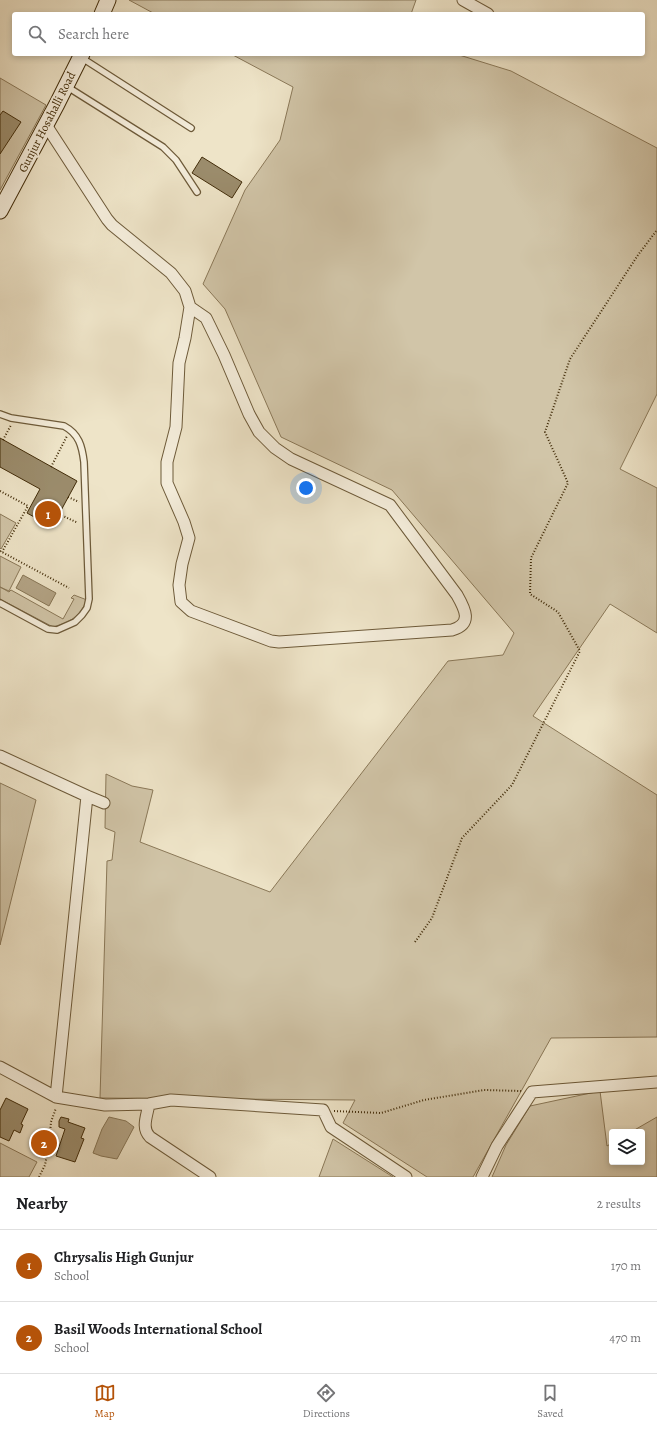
<!DOCTYPE html>
<style>
body{margin:0;font-family:Alegreya,serif;background:#f2f2f2;color:#202124}
.controls{position:absolute;right:12px;bottom:12px;display:grid;overflow:hidden;border-radius:4px;box-shadow:0 2px 6px #0003}
.controls button{width:36px;height:36px;display:grid;place-items:center;padding:0;border:0;border-bottom:1px solid #e0e0e0;background:#fff;color:#202124;font:20px sans-serif}
.you{position:absolute;left:306px;top:488px;width:14px;height:14px;margin:-10px;border:3px solid #fff;border-radius:50%;background:#1a73e8;box-shadow:0 0 0 6px #1a73e833}
.badge{display:grid;place-items:center;width:26px;height:26px;border-radius:50%;background:#b45309;color:#fff;font-size:13px;font-weight:700}
.pin{position:absolute;translate:-50% -50%;border:2px solid #fff;box-shadow:0 1px 4px #0006}
.list{margin:0;padding:0;list-style:none}
h2{display:flex;justify-content:space-between;align-items:center;height:52px;margin:0;padding:0 16px;font-size:17px}
h2 small{font-size:13px;font-weight:400;color:#757577}
.list li{display:grid;grid-template-columns:26px 1fr auto;gap:12px;align-items:center;box-sizing:border-box;height:72px;padding:0 16px;border-top:1px solid #e0e0e0}
.list b{display:block;font-size:15px;white-space:nowrap}
.list p{margin:0;font-size:13px;white-space:nowrap;color:#757577}
.list em{font-size:13px;font-style:normal;color:#757577}
.icon{flex:none;width:22px;height:22px;fill:none;stroke:currentColor;stroke-width:2;stroke-linecap:round;stroke-linejoin:round}
.map{position:relative;flex:none;width:657px;height:1177px;overflow:hidden}
.search{position:absolute;background:#fff;box-shadow:0 2px 6px #0003;left:12px;right:12px;top:12px;height:44px;display:flex;align-items:center;gap:10px;box-sizing:border-box;padding:0 14px;border-radius:4px;color:#757577;font-size:15px}
.sheet{height:196px;background:#fff}
nav{display:flex;justify-content:space-around;align-items:center;box-sizing:border-box;height:56px;border-top:1px solid #e0e0e0;background:#fff;font-size:11px;color:#757577}
nav a{display:grid;justify-items:center;gap:2px}
nav .on{color:#b45309}
.map>svg:first-child{display:block}
.green{fill:#d1c5a8;stroke:#8a7858}
.water{fill:#b4a587;stroke:#867555}
.building{fill:#9b8c6c;stroke:#422c09}
.lines{fill:none;stroke-linecap:round;stroke-linejoin:round}
.lane-casing{stroke:#6d5a39;stroke-width:8}
.street-casing{stroke:#6d5a39;stroke-width:13}
.secondary-casing{stroke:#422c09;stroke-width:17}
.path{stroke:#422c09;stroke-width:2;stroke-dasharray:1 2;stroke-linecap:butt}
.lane{stroke:#f4eddb;stroke-width:5.5}
.street{stroke:#f4eddb;stroke-width:11}
.secondary{stroke:#f4eddb;stroke-width:15}
.labels{text-anchor:middle;dominant-baseline:central;stroke-width:4;stroke-linejoin:round;paint-order:stroke}
.street-label{font-size:12px;fill:#422c09;stroke:#f4eddb}
</style>
<div class="map">
<svg width="657" height="1177" viewBox="0 0 657 1177">
<rect width="100%" height="100%" fill="#eee4c8"/>
<filter id="stains"><feTurbulence type="fractalNoise" baseFrequency=".005" numOctaves="4"/><feColorMatrix values="0 0 0 0 .2 0 0 0 0 .09 0 0 0 0 .02 0 0 0 .5 -.17"/></filter>
<radialGradient id="worn" r=".72"><stop offset=".6" stop-color="#630" stop-opacity="0"/><stop offset="1" stop-color="#630" stop-opacity=".3"/></radialGradient>
<!-- green -->
<path class="green" d="M129 0H416L411 14H155Z
M231 54H456L511 71 657 148V394L620 469 657 488V633L610 604 533 716 657 795V1037L551 1038 473 1177H427L343 1123 355 1100 100 1098 107 861 112 860 115 832 105 828 106 774 132 786 153 790 140 842 270 892 448 661 503 655 514 633 392 490 281 437 225 309 203 284 245 190 280 140 293 87Z
M0 78 46 105 0 190Z
M0 514 16 523 1 549 0 548Z
M0 556 21 567 9 591 0 587Z
M0 587 9 592 11 590 63 619 74 599 71 598 74 595 87 600C79 617 71 622 53 627L0 599Z
M0 783 36 800 0 945Z
M600 1091 607 1146 612 1143V1162H642V1132H631L657 1117V1177H492L506 1145 530 1106Z
M333 1139 393 1177H319Z
M0 1143 37 1162 29 1177H0Z"/>
<!-- water -->
<path class="water" d="M23 575 56 593 49 606 16 588Z
M109 1117 126 1121 134 1127 117 1159 101 1156 93 1153 102 1129Z"/>
<!-- building -->
<path class="building" d="M3 111 21 122 0 154V115Z
M202 157 242 182 232 198 192 173Z
M0 438 77 481 52 527 27 513 40 489 0 467Z
M6 1098 28 1109 21 1124 23 1125 20 1133 14 1130 9 1141 0 1137V1110Z
M61 1117 69 1119 68 1122 85 1128 81 1138 84 1139 75 1162 56 1156 65 1129 59 1127V1121Z"/>
<g class="lines">
<defs>
<path id="lane" d="M82 58 191 128
M66 86 163 147 176 160 197 192
M0 414 11 418 64 426C79 434 82 446 84 462L89 599 87 608 82 615 75 622 57 630 48 629 0 603"/>
<path id="street" d="M463 0 488 14
M46 125 107 219 112 225 171 273 185 291 190 307 185 338 179 363 176 427 167 462V483L184 522 189 538 182 564 179 585 181 602 191 611 271 641 279 642 452 630C473 624 465 609 457 595L390 505 291 459 275 448 259 432 249 414 224 355 206 318 190 307
M0 756 87 796 104 803
M0 1067 56 1097 105 1105 149 1104 171 1100 323 1110 331 1127 406 1177
M56 1097 87 796
M149 1104C147 1116 141 1128 150 1137L210 1177
M482 1177 497 1146 532 1092 657 1082"/>
<path id="secondary" d="M102 14 108 0
M0 211 57 104 82 54"/>
</defs>
<!-- lane casing -->
<use href="#lane" class="lane-casing"/>
<!-- street casing -->
<use href="#street" class="street-casing"/>
<!-- secondary casing -->
<use href="#secondary" class="secondary-casing"/>
<!-- path -->
<path class="path" d="M3 440 11 425
M51 467 67 436
M0 491 28 506 2 552
M68 497 79 502
M59 514 78 523
M0 551 69 588
M415 942 432 918 462 838 512 785 580 651 558 612 530 594 531 558 568 483 545 432 570 359 638 255 657 230
M334 1111 381 1113 424 1100 484 1090 521 1091
M39 1177 45 1165 49 1144 51 1122 56 1108"/>
<!-- lane -->
<use href="#lane" class="lane"/>
<!-- street -->
<use href="#street" class="street"/>
<!-- secondary -->
<use href="#secondary" class="secondary"/>
</g>
<g class="labels">
<!-- street labels -->
<g class="street-label">
<text transform="translate(47 122) rotate(-63)">Gunjur Hosahalli Road</text>
</g>
</g>
<rect width="100%" height="100%" filter="url(#stains)"/>
<rect width="100%" height="100%" fill="url(#worn)"/>
</svg>
<div class="controls">
<button><svg class="icon" aria-label="layers" viewBox="0 0 24 24"><path d="M12 4l9 5-9 5-9-5zM3 14l9 5 9-5"/></svg></button>
</div>
<div class="you"></div>
<div class="pin badge" style="left:48px;top:514px">1</div>
<div class="pin badge" style="left:44px;top:1143px">2</div>
<div class="search"><svg class="icon" aria-label="search" viewBox="0 0 24 24"><circle cx="10" cy="10" r="6"/><path d="M15 15l6 6"/></svg>Search here</div>
</div>
<section class="sheet">
<h2>Nearby<small>2 results</small></h2>
<ul class="list">
<li><span class="badge">1</span><div><b>Chrysalis High Gunjur</b><p>School</p></div><em>170 m</em></li>
<li><span class="badge">2</span><div><b>Basil Woods International School</b><p>School</p></div><em>470 m</em></li>
</ul>
</section>
<nav>
<a class="on"><svg class="icon" aria-label="map" viewBox="0 0 24 24"><path d="M3 6l6-2 6 2 6-2v14l-6 2-6-2-6 2zM9 4v14M15 6v14"/></svg>Map</a>
<a><svg class="icon" aria-label="directions" viewBox="0 0 24 24"><path d="M12 3l9 9-9 9-9-9zM9 14v-3h6M13 9l2 2-2 2"/></svg>Directions</a>
<a><svg class="icon" aria-label="saved" viewBox="0 0 24 24"><path d="M7 4h10v16l-5-4-5 4z"/></svg>Saved</a>
</nav>
